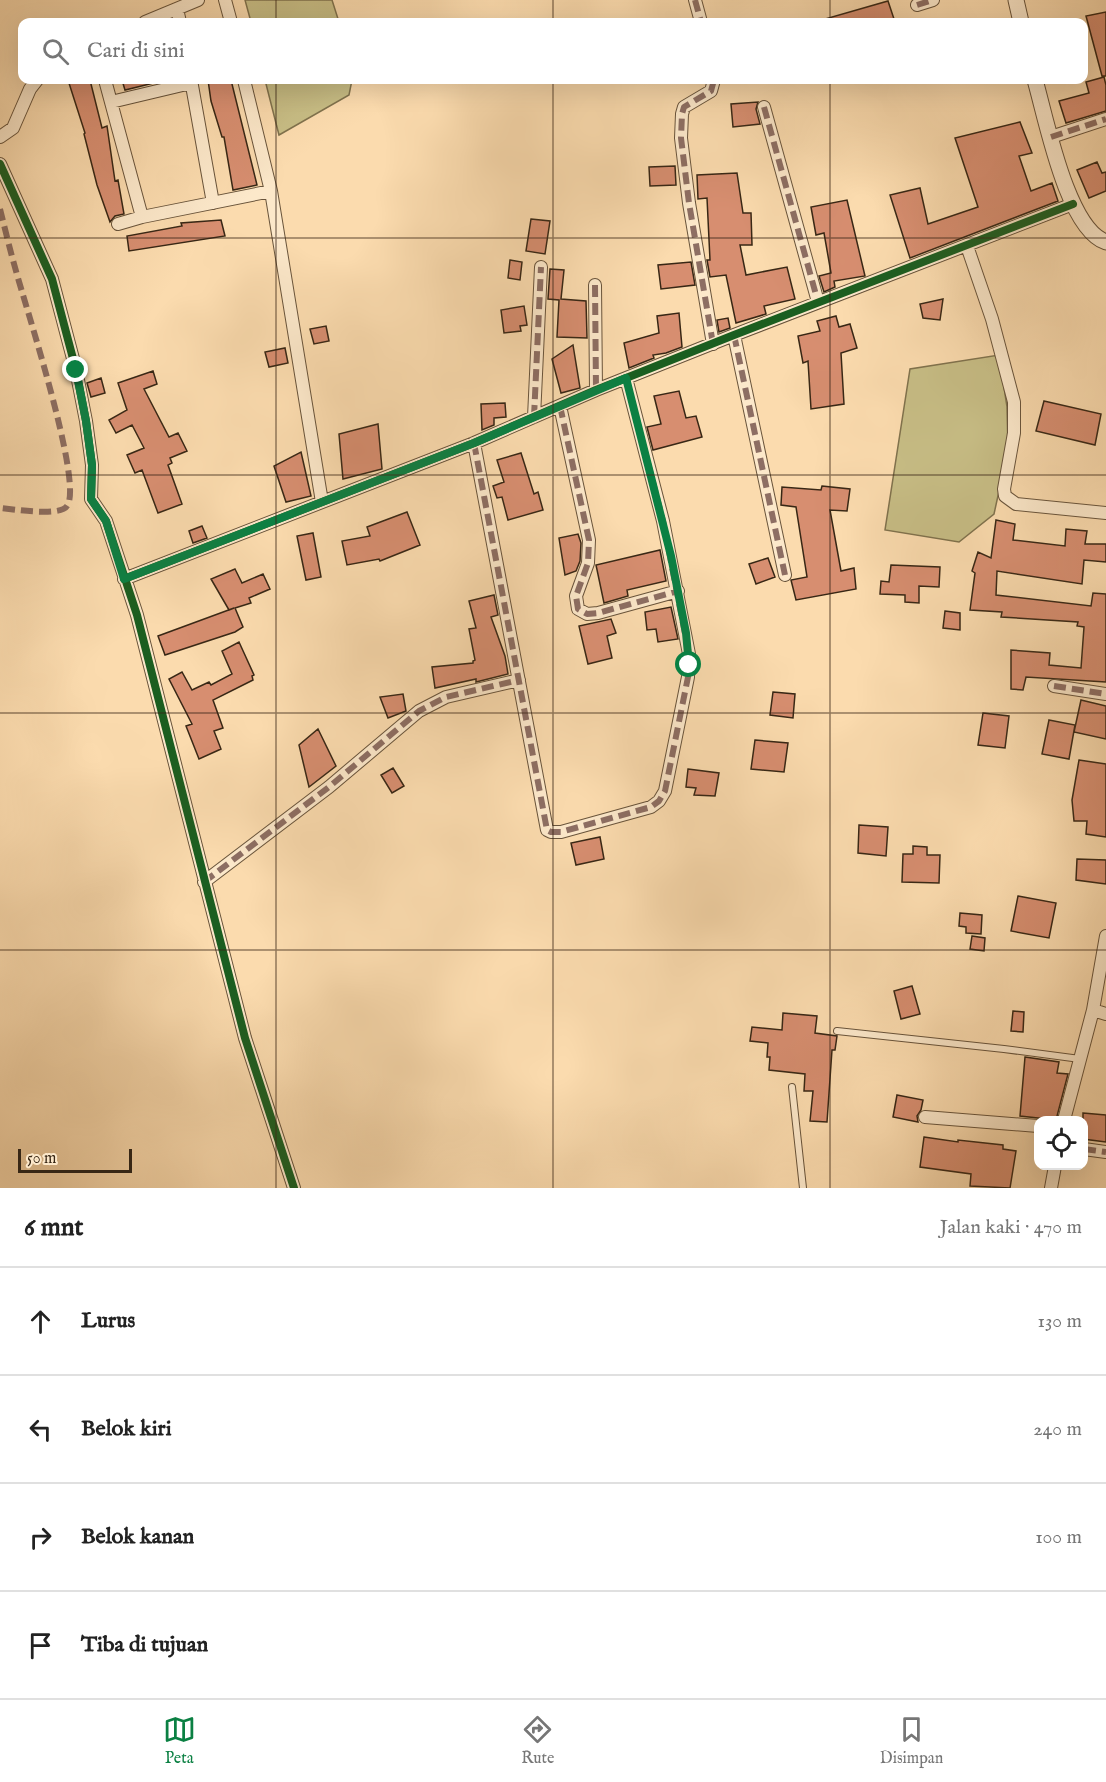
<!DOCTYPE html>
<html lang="id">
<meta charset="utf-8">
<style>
body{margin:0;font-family:"IM FELL English",serif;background:#f6f6f6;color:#222}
.controls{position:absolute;right:18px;bottom:18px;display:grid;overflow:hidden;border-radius:12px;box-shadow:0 6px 24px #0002}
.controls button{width:54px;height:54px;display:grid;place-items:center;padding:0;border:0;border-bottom:2px solid #e0e0e0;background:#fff;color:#222;font:30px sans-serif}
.scale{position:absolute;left:18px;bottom:15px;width:114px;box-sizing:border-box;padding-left:6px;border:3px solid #382715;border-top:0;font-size:16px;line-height:21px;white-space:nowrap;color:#382715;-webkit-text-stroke:4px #fce8ca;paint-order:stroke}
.stop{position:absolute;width:18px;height:18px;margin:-14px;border:4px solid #0b8043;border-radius:50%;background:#fff}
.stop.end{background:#0b8043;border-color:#fff;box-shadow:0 2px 6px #0008}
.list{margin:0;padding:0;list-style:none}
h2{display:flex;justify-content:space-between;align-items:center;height:78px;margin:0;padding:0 24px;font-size:26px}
h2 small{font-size:20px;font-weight:400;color:#767676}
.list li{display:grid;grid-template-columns:39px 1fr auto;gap:18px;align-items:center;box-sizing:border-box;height:108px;padding:0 24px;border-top:2px solid #e0e0e0}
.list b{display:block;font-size:22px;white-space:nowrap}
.list em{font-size:20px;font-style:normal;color:#767676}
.icon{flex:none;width:33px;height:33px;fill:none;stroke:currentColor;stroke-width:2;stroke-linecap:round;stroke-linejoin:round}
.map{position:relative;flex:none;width:1106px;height:1188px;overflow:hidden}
.search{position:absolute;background:#fff;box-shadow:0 6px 24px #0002;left:18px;right:18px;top:18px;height:66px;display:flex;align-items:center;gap:15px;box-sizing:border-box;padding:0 21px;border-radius:12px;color:#767676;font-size:22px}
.sheet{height:510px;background:#fff}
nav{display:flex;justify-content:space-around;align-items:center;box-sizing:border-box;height:84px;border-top:2px solid #e0e0e0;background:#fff;font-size:16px;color:#767676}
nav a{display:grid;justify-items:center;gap:3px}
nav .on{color:#0b8043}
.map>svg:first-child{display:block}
.green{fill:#c7bd85;stroke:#80724d;stroke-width:1.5}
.building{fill:#d78e70;stroke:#382715;stroke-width:1.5}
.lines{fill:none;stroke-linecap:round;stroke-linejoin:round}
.service-casing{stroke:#69543b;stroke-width:8}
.minor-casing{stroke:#69543b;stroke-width:14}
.tertiary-casing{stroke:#69543b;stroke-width:17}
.service{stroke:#fce8ca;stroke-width:6}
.minor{stroke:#fce8ca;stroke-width:12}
.tertiary{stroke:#fce8ca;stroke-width:15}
.quiet{stroke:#8d6e63;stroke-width:6;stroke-dasharray:12 6;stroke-linecap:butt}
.cycleway-casing{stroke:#fce8ca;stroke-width:11}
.cycleway{stroke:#1b5e20;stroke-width:8}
.route{stroke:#0b8043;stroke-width:8}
.grid{fill:none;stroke:#382715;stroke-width:1.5;stroke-opacity:0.55}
</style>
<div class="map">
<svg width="1106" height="1188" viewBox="0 0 1106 1188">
<rect width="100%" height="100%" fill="#fbdbae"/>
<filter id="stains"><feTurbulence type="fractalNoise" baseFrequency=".00333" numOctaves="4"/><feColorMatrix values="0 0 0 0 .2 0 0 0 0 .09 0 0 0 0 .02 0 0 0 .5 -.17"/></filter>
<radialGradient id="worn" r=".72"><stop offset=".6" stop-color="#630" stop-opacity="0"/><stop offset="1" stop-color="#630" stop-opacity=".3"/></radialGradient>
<!-- green -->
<path class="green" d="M245 0H332L339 22H251Z
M265 80H352L349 95 279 135Z
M999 355 1007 407 1008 450 994 514 959 542 885 530 910 369Z"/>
<!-- building -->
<path class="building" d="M888 1 895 22H825V19Z
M1106 12V76H1102L1086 16Z
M1104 77 1106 85V111L1066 123 1059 101 1089 93 1086 82Z
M68 80H90L102 128 107 126 115 181 118 180 124 214 115 216 110 222 97 185 84 134 85 133Z
M122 80H162V81L125 90Z
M208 80H231L257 185 233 190 224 137H222L211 101Z
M758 102 756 109 760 124 733 127 731 104Z
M1020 122 1032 153 1019 156 1031 191 1052 183 1058 201 910 258 890 195 920 188 928 224 978 207 955 138Z
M1097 162 1102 173 1106 172V191L1089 198 1077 170Z
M675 166 676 185 650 186 649 167Z
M737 173 743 213H751L752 245H740L746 275 787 267 795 299 764 306 766 314 736 323 726 275 710 277 707 260H710L707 198 698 199 697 175Z
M847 200 865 276 834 281 835 287 824 292 819 276 831 273 824 233 816 235 811 207Z
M531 219 550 221 545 254 526 251Z
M221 220 225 236 129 251 127 236 182 226 181 223Z
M510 260 522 262 520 280 508 278Z
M691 262 695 285 661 289 658 265Z
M550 269 564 270 561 299 586 301 587 338 557 337 559 300 548 299Z
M943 299 940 320 923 318 920 304Z
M524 306 527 325 520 326 521 331 504 333 501 310Z
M679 313 682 347 666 353 653 355 654 358 629 368 624 343 659 333 657 316Z
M836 316 839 327 850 324 857 348 841 353 844 404 811 409 808 361 803 363 798 336 820 331 817 321Z
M728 318 730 328 719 332 717 320Z
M326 326 329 341 314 344 310 329Z
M573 345 580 388 561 393 552 359Z
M285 348 288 363 269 367 265 352Z
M153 371 157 384 144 389 169 437 178 433 187 451 170 458 172 463 168 465 182 504 158 513 142 470 135 473 127 455 144 448 132 425 116 433 109 420 127 410 118 383Z
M101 378 105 393 91 397 87 383Z
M679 391 686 418 696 416 702 437 653 450 647 427 661 424 654 396Z
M1044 401 1101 414 1095 445 1036 431Z
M505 403 506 417 494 418V425L482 430 481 404Z
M378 424 382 469 343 479 339 434Z
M301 452 311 496 286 502 274 466Z
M521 453 534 494 538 492 543 510 508 520 502 497 497 498 493 486 504 482 497 460Z
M822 486 850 489 847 511 830 510 841 571 854 568 856 589 796 600 791 580 807 577 796 507 781 505 782 487 821 490Z
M407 512 420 545 380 561 379 559 347 565 342 541 370 536 367 527Z
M996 520 1015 524 1013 540 1065 546 1066 529 1087 531 1085 544H1106V562L1084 560 1082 584 997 571 996 595 1091 606 1093 593 1106 594V682L1026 677 1023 690 1011 689V650L1050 653 1049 665 1081 668 1084 627 1077 626 1078 622 1001 617 1002 612 970 610 975 573 972 571 978 552 991 558Z
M202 526 207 538 193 543 189 531Z
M313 533 321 577 306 580 297 536Z
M578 534 581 543 580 561 576 571 565 575 559 538Z
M660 550 666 581 627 590 628 596 604 603 596 565Z
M768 558 775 577 756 584 749 564Z
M891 565 940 567 939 587 919 586V603L905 602V595L880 594 881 581 889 582Z
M235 569 242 583 263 574 270 589 249 598 251 603 235 608 243 627 235 632 165 655 158 636 234 608 229 610 211 579Z
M494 595 498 615 491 617 505 656 508 674 476 682V679L435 688 432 667 473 663V661L475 660 469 629 476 628 469 601Z
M671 607 678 639 658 642 656 629 647 630 645 612Z
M945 611 960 613V630L943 628Z
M611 619 616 633 607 636 612 658 588 664 579 626Z
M239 642 254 675 252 676 253 680 213 700 223 728 214 731 221 749 199 759 186 726 192 724 169 679 182 672 192 690 209 682 211 685 232 674 222 651Z
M773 692 795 694 793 718 770 715Z
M403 694 406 711 388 718 380 697Z
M1081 700 1106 706V739L1074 732Z
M983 713 1009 716 1005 748 978 745Z
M1049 720 1075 725 1069 759 1042 754Z
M318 729 336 766 309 787 299 745Z
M755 740 788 743 784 772 751 769Z
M1079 760 1106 764V837L1086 834 1087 821H1074L1072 800Z
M393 768 404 786 392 793 381 775Z
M688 769 719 773 715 796 694 795 696 788 686 787Z
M859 825 888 827 886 856 858 853Z
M600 837 604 859 576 865 571 843Z
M913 846 927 847V855H940L939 883 902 882 903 854H913Z
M1077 859 1106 860V884L1076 880Z
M1018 896 1056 903 1049 938 1011 931Z
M960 913 982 915 981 934 966 933V927L959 926Z
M972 936 985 938 984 951 970 949Z
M912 986 920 1014 901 1019 894 991Z
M1013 1011 1024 1012 1023 1032 1011 1031Z
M783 1013 817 1016 815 1033 837 1036 835 1050H832L827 1122 810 1121 813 1091H804L805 1074 769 1070 770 1057H767L768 1043 750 1041 752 1027 782 1030Z
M1025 1057 1059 1062 1057 1073 1068 1074 1056 1120 1020 1116Z
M897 1095 923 1100 921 1110 917 1116 918 1122 893 1117Z
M1083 1113 1106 1115V1142L1083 1139Z
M924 1137 958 1142V1140L1003 1145V1149L1016 1151 1010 1188 970 1186 971 1174 920 1167Z"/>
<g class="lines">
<defs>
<path id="service" d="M837 1031 1004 1049 1080 1059
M792 1087 803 1188"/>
<path id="minor" d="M225 0 231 22
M695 0 701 22
M917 5 933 0
M177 9 180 22
M145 22 198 0
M105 80 142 217
M191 80 213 203
M244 80 271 191 322 502
M111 102 191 83
M764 107 818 302
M0 137 13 128 30 89 37 80
M1051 137 1106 119
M0 164 52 279 76 370 86 421 92 465 91 499 106 521 137 615 245 1038 294 1188
M118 224 142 217 271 191
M967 246 992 319 1014 402V433L1004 489 1005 496 1016 504 1106 513
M595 285 596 390
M734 335 785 575
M713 344 689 203 681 138 682 114 684 107 711 91 714 80
M560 406 589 540 588 563 576 596 578 609 587 614 598 613 678 591
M534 417 541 267
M474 443 547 830 551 832H561L651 807 659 801 665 791 688 677 689 654 663 521 626 378
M124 579 474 443 596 390 734 335 1073 204
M1054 686 1106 694
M204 882 329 787 419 711 446 697 519 680
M1093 1010 1106 1014
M925 1117 1038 1126
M1064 1120 1093 1010 1106 936
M1084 1149 1106 1152
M1051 1188 1055 1166"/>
<path id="tertiary" d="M1016 0 1021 22
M1035 80C1046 118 1067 229 1106 242"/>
</defs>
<!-- service casing -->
<use href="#service" class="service-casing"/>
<!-- minor casing -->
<use href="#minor" class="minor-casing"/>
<!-- tertiary casing -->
<use href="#tertiary" class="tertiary-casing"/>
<!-- service -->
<use href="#service" class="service"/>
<!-- minor -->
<use href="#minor" class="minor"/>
<!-- tertiary -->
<use href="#tertiary" class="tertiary"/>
<!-- quiet -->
<path class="quiet" d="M695 0 701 22
M917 5 933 0
M764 107 818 302
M1051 137 1106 119
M0 209C5 229 10 250 16 271 25 305 84 484 67 506 60 517 13 509 0 508
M595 285 596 390
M734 335 785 575
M713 344 689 203 681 138 682 114 684 107 711 91 714 80
M560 406 589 540 588 563 576 596 578 609 587 614 598 613 678 591
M534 417 541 267
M474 443 547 830 551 832H561L651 807 659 801 665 791 688 677 689 654 663 521 626 378
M1054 686 1106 694
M204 882 329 787 419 711 446 697 519 680
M1084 1149 1106 1152"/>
<defs>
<path id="cycleway" d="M0 164 52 279 76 370 86 421 92 465 91 499 106 521 137 615 245 1038 294 1188
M124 579 474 443 596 390 734 335 1073 204"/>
</defs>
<!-- cycleway casing -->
<use href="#cycleway" class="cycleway-casing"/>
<!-- cycleway -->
<use href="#cycleway" class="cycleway"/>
</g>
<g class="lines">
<!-- route -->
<path class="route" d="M76 370 86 421 92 465 91 499 106 521 124 579 474 443 626 378 671 556 686 633 689 665"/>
</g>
<!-- grid -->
<path class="grid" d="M276 0V22M553 0V22M830 0V22M276 80V1188M553 80V1188M830 80V1188M0 238H1106M0 475H1106M0 713H1106M0 950H1106"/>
<rect width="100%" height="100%" filter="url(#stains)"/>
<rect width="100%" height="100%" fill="url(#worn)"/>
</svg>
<div class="controls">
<button><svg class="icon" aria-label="locate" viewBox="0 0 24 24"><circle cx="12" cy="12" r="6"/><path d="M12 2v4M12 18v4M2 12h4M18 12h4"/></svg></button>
</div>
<div class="scale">50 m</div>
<div class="stop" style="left:689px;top:665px"></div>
<div class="stop end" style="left:76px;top:370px"></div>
<div class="search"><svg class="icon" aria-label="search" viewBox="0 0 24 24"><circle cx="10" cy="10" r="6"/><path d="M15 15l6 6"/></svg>Cari di sini</div>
</div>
<section class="sheet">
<h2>6 mnt<small>Jalan kaki · 470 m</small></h2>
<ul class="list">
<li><svg class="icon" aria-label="ahead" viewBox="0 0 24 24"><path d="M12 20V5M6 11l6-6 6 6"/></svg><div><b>Lurus</b></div><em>130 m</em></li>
<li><svg class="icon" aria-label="left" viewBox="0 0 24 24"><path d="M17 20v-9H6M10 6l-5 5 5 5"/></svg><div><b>Belok kiri</b></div><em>240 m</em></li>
<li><svg class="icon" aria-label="right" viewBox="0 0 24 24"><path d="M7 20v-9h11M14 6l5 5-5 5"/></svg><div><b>Belok kanan</b></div><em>100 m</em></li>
<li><svg class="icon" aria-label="arrive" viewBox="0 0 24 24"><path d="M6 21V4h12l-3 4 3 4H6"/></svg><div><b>Tiba di tujuan</b></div></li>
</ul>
</section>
<nav>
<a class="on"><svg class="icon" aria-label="map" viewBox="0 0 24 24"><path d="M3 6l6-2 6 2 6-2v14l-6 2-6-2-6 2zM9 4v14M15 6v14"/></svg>Peta</a>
<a><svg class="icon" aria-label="directions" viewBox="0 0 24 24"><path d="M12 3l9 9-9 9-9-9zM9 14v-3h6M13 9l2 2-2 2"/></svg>Rute</a>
<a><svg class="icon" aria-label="saved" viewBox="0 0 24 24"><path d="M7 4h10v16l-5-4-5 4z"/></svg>Disimpan</a>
</nav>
